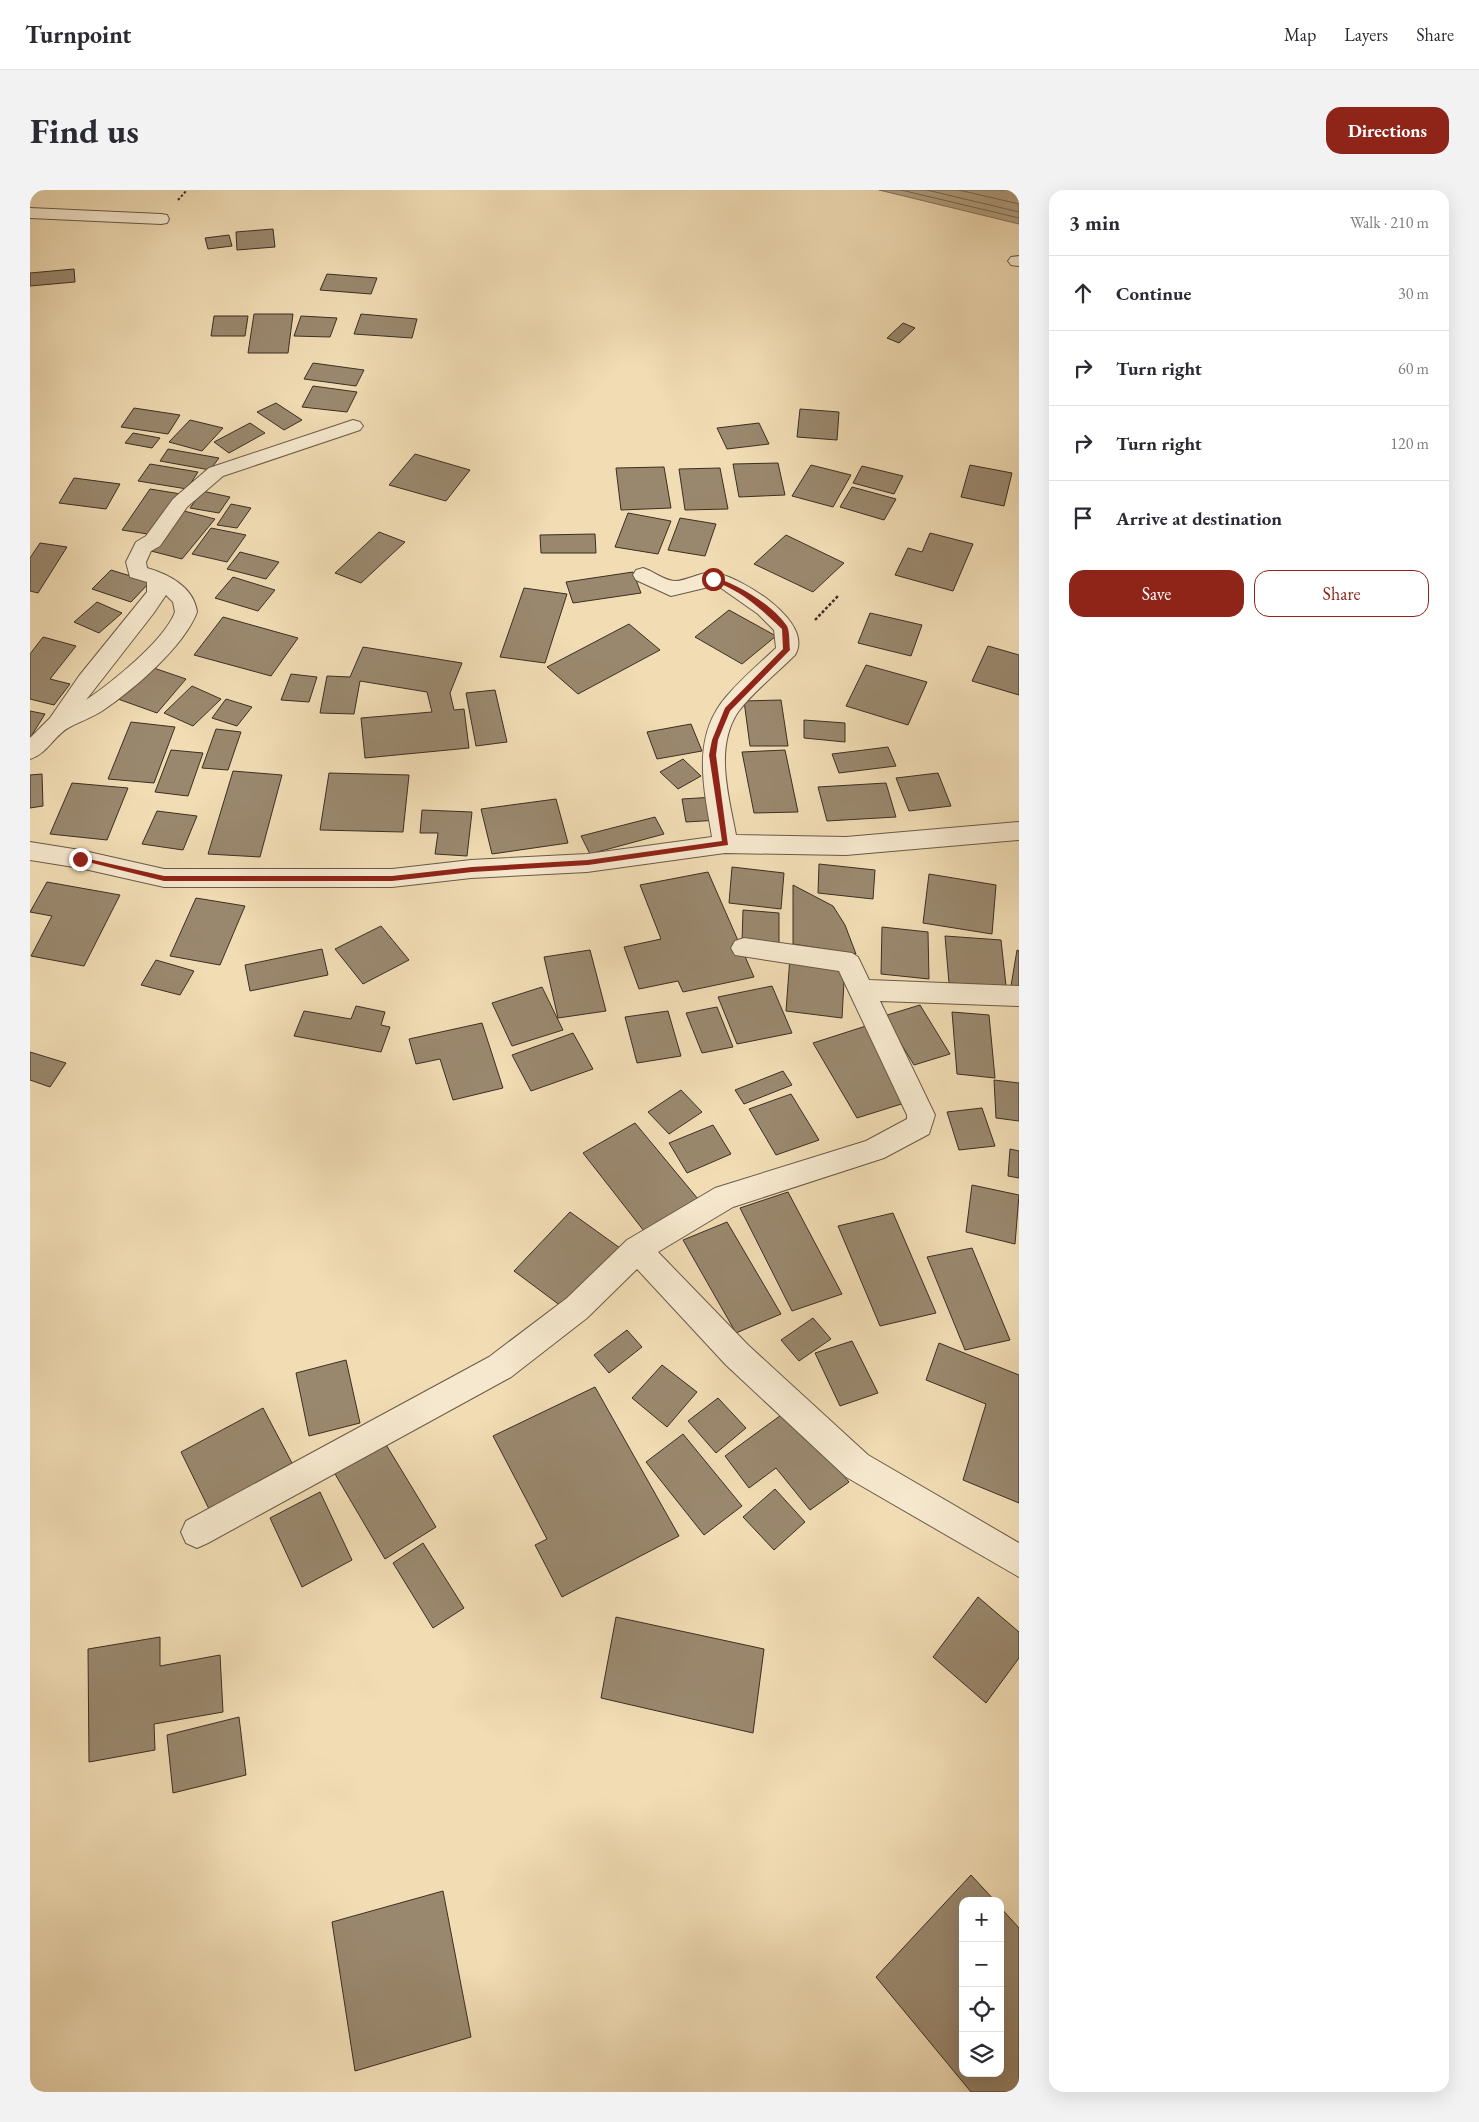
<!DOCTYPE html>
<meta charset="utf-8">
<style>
body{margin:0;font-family:"EB Garamond",serif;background:#f2f2f3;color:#2b2b33}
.controls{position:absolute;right:15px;bottom:15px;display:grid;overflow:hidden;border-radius:10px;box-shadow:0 5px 20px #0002}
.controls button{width:45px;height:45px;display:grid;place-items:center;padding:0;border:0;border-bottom:1px solid #e1e1e2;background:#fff;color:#2b2b33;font:25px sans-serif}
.stop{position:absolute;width:15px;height:15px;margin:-11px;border:4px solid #8f2418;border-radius:50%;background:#fff}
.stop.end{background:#8f2418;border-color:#fff;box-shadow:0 1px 5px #0008}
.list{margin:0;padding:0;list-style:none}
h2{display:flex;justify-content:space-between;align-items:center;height:65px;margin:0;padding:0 20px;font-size:21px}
h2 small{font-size:16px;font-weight:400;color:#7c7c81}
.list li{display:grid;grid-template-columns:32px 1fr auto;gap:15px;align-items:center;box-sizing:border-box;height:75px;padding:0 20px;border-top:1px solid #e1e1e2}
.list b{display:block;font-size:19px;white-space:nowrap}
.list em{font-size:16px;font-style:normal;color:#7c7c81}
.actions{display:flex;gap:10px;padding:15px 20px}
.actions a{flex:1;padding:11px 0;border:1px solid #8f2418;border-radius:15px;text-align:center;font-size:18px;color:#8f2418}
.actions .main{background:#8f2418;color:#fff}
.icon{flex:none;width:28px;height:28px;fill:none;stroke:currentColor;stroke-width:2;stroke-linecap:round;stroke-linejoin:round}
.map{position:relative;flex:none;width:989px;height:1902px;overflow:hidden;border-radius:15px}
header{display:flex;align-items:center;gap:30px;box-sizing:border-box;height:70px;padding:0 25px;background:#fff;border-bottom:1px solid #e1e1e2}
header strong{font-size:24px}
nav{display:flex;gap:28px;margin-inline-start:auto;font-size:18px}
.intro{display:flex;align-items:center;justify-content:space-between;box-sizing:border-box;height:120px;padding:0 30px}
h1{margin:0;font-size:35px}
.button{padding:12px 22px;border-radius:15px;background:#8f2418;color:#fff;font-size:18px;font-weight:700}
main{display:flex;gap:30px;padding:0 30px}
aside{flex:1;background:#fff;border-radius:15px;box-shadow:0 5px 20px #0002}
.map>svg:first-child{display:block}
.water{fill:#b3a183;stroke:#83735d}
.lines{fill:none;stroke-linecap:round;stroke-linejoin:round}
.shore{stroke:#786853;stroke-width:1}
.building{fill:#9a886e;stroke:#3c2e23}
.minor-casing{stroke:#695a47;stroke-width:2}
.path-far1{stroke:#3c2e23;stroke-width:2;stroke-dasharray:2.5 2;stroke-linecap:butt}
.path{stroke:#3c2e23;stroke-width:2.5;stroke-dasharray:3 2;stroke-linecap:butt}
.minor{fill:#f6e8ce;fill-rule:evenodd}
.route{fill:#8f2418}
</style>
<header>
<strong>Turnpoint</strong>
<nav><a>Map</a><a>Layers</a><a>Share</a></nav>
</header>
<div class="intro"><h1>Find us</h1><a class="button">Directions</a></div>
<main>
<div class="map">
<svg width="989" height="1902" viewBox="0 0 989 1902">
<rect width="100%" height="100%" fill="#f1dcb4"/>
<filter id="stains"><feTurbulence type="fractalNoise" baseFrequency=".004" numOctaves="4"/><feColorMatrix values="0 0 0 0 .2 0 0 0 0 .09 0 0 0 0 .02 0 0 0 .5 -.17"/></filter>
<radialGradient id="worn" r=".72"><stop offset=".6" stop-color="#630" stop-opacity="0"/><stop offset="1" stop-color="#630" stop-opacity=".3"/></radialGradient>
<!-- water -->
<path class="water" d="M849 0H989V34Z"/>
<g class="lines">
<!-- shore -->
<path class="shore" d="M871 0 989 28
M897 0 989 22
M929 0 989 14"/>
</g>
<!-- building -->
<path class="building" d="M243 39 245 57 207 60 206 42Z
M199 45 202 56 178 59 175 48Z
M44 79 45 92 0 96V83Z
M297 84 347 88 341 104 290 100Z
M224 124H263L258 163H218Z
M331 124 387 129 382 148 324 144Z
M184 126H218L215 146H181Z
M271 126 307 128 300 147 264 146Z
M873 133 885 138 869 153 857 148Z
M283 173 334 180 326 196 274 189Z
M283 196 327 202 317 222 272 217Z
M246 213 272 230 254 240 227 222Z
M104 218 150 225 138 244 91 237Z
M770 219 809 222 807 250 767 247Z
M160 230 193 238 172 261 139 252Z
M220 233 235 243 199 263 184 252Z
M729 233 739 254 697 259 687 238Z
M103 243 130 248 122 258 95 253Z
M138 259 189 268 180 280 130 271Z
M385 264 440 280 416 311 359 295Z
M748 273 755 305 709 307 703 274Z
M120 274 168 282 157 299 108 291Z
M781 275 821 285 803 317 762 306Z
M940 275 982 283 974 316 931 307Z
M832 276 873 286 864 304 823 293Z
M634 277 641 318 591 320 586 278Z
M690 278 698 319 655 320 649 279Z
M44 288 90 294 76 319 29 313Z
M822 297 866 309 854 330 810 317Z
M120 299 151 304 124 345 92 340Z
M172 301 200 307 189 323 160 318Z
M201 314 221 318 207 338 187 335Z
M154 321 185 329 152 369 121 361Z
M598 323 641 331 628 364 585 357Z
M650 328 686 334 675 366 638 360Z
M181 338 216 345 197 372 162 364Z
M349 342 375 352 331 393 305 383Z
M900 343 943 354 923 401 865 385 878 358 892 362Z
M565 344 566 363H511L510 345Z
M756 345 814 373 783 402 724 374Z
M10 353 37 357 8 403 0 401V368Z
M210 362 249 372 236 389 197 379Z
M81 380 120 392 101 412 62 399Z
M603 382 611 403 543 413 536 392Z
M203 387 245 400 228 421 185 408Z
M494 398 537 404 515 473 470 467Z
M67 412 92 423 69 443 44 432Z
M699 420 746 446 712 474 665 447Z
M840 423 892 435 881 466 828 453Z
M193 427 268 448 241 486 164 465Z
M599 434 630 460 548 504 517 477Z
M13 447 46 456 20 489 40 494 24 515 0 509V464Z
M958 456 989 465V505L942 491Z
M333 457 432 473 420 503 424 520 434 519 439 558 335 568 331 528 402 522 397 502 330 491 324 524 290 523 297 486 320 487Z
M836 475 897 492 878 535 816 516Z
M118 476 156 489 127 523 88 509Z
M261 484 287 487 279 512 251 510Z
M162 496 191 509 163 536 134 523Z
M465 500 477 552 446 556 436 503Z
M196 509 222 517 207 536 182 528Z
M751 510 758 556H720L714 511Z
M0 521 15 524 0 548Z
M774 530 815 533V552L774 548Z
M101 532 145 537 124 593 78 589Z
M661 534 672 561 627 569 617 542Z
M186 539 211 542 198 580 172 578Z
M858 557 866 576 809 583 802 564Z
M141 560 173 563 158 606 125 602Z
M755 560 768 622 724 623 712 562Z
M653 569 671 586 648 599 630 582Z
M203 581 252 585 230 667 178 664Z
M299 583 379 585 373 642 290 640Z
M908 583 921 616 879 621 866 588Z
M12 584 13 616 0 618V585Z
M42 593 98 598 77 650 20 644Z
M856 593 866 627 797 631 788 597Z
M685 607 690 630 656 632 652 609Z
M526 609 538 653 462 664 451 619Z
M392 620 442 622 437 666 405 664 408 643H390Z
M127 621 167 626 153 660 112 654Z
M625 627 634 644 560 664 551 646Z
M789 674 845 680 843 709 788 703Z
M702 677 754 683 751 719 699 713Z
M678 682 724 787 653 802 648 791 609 799 594 757 631 749 610 695Z
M899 684 966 695 962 744 893 733Z
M17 692 90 705 54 776 1 766 22 726 0 722Z
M763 695 803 716 815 735 826 764 763 754Z
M166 708 215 716 190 775 140 766Z
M713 720 749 723V756L712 753Z
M351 736 379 770 333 794 305 759Z
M852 737 898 742 899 789 851 784Z
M915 746 971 750 976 796 919 793Z
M292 759 298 785 220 801 215 775Z
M560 760 576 821 528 828 514 767Z
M987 760 989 761V798L981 796Z
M760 767 815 773 812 828 756 821Z
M126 770 164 781 150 805 111 795Z
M742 796 762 843 707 854 688 807Z
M512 797 533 840 482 856 462 813Z
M890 815 920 864 884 875 854 826Z
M326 816 355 822 351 835 360 837 351 862 264 846 274 821 321 829Z
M687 817 703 857 672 863 656 823Z
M638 821 651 866 607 873 595 827Z
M922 822 959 825 965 888 927 884Z
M452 833 473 898 423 910 410 869 386 874 379 849Z
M836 836 881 911 827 928 783 853Z
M543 843 563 879 501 901 482 865Z
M0 862 36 873 20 897 0 890Z
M753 881 762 895 714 914 705 900Z
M964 890 989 893V931L966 928Z
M651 900 672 922 639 944 618 922Z
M761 904 789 950 746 965 719 919Z
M952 918 965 956 929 960 917 922Z
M605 933 668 1009 614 1041 553 963Z
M683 935 701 964 657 983 639 953Z
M980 959 989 961V988L978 986Z
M942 995 989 1005 985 1054 936 1042Z
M758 1002 812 1104 762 1121 710 1018Z
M540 1022 590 1058 535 1119 484 1081Z
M863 1023 906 1123 850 1136 808 1036Z
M697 1032 751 1124 706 1143 653 1050Z
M942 1058 980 1150 935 1160 897 1067Z
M783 1128 801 1149 769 1171 751 1150Z
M597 1140 612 1157 579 1183 564 1165Z
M822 1151 848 1203 810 1216 785 1163Z
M909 1153 989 1185V1313L933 1290 956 1214 896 1190Z
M316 1170 330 1233 279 1246 266 1183Z
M632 1175 667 1202 637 1237 602 1208Z
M565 1197 649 1346 532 1407 505 1355 517 1349 463 1246Z
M688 1208 716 1238 686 1263 658 1231Z
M233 1218 262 1273 179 1319 151 1262Z
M758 1220 819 1292 780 1320 746 1278 719 1298 695 1266Z
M653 1244 712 1316 674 1345 616 1272Z
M355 1253 406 1337 355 1369 305 1284Z
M745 1299 775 1332 744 1360 713 1327Z
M290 1302 322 1370 272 1397 240 1328Z
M393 1353 434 1418 403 1438 363 1373Z
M948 1407 989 1442V1468L956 1513 903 1467Z
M586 1427 734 1459 723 1543 571 1508Z
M130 1447V1476L190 1465 193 1522 124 1534 125 1560 59 1572 58 1459Z
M209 1527 216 1585 143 1603 137 1545Z
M941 1685 965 1711H933V1883H970V1717L989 1738V1902H941L846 1787Z
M413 1701 441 1847 325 1881 302 1732Z"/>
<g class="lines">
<defs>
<path id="minor" d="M0 18 131 24 137 25 139 29 137 33 131 34 0 28Z
M989 66V76L981 75 978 71 981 67Z
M323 230 330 232 333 236 330 240 193 286 157 317 130 356 121 361 116 372 117 378C138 384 164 397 167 422 154 457 103 500 72 521 61 528 49 532 38 538 24 546 17 564 0 569V548L20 528 49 486 117 402V392L100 387 96 372 106 352 116 346 143 309 179 278ZM136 405 143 412 145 422C135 450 81 493 56 510L123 424Z
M613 378C623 381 635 391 645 391 658 391 673 380 686 383 712 388 785 432 765 465 746 484 724 501 708 522 684 558 699 607 706 645L816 647 989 632V650L816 665 695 663 557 682 441 688 362 697H134L50 678 0 670V652L50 660 134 679H362L441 670 557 664 682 647C674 598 661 548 696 507 711 489 729 474 746 458L744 440 728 424 691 398 683 396 641 406 606 390 603 385 606 380Z
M714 748 822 763 828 767 839 790 989 796V816L850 811 905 925 899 944 854 968 703 1017 628 1062 718 1155 838 1265 989 1353V1387L816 1287 696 1175 607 1079 557 1128 481 1187 178 1353 167 1358 156 1353 151 1342 156 1331 459 1167 537 1108 597 1050 685 998 836 951 877 929V925L809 781 705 765 701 758 705 751Z"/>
</defs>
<!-- minor casing -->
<use href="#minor" class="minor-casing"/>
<!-- path-far1 -->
<path class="path-far1" d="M148 10 157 0"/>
<!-- path -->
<path class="path" d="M785 430 808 406"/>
<!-- minor -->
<use href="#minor" class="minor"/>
</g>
<!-- route -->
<path class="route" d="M683 387C706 393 743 415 757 436 760 442 759 453 760 460L700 521 688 550 686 565 698 655 558 675 442 682 362 691H134L46 669 50 667 134 686H362L442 677 558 670 692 651 679 565 682 550 695 518 753 459 752 439C731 419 709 398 681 391Z"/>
<rect width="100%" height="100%" filter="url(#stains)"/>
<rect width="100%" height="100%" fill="url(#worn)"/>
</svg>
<div class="controls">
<button>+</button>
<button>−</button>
<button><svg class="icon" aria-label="locate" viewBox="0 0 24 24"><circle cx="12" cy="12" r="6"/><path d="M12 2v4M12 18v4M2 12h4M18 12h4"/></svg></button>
<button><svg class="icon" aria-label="layers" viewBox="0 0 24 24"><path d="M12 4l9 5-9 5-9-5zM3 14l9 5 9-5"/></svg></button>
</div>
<div class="stop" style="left:683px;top:389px"></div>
<div class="stop end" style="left:50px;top:669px"></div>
</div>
<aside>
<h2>3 min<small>Walk · 210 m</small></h2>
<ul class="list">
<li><svg class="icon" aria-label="ahead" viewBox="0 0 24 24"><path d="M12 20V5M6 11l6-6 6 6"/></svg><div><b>Continue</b></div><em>30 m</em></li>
<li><svg class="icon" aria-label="right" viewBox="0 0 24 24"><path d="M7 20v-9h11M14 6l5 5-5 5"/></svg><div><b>Turn right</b></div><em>60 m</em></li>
<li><svg class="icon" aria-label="right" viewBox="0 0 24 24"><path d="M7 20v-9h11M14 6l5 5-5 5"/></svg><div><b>Turn right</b></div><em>120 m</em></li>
<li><svg class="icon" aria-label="arrive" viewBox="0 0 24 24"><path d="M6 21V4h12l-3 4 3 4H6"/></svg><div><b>Arrive at destination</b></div></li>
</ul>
<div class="actions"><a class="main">Save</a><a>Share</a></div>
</aside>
</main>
